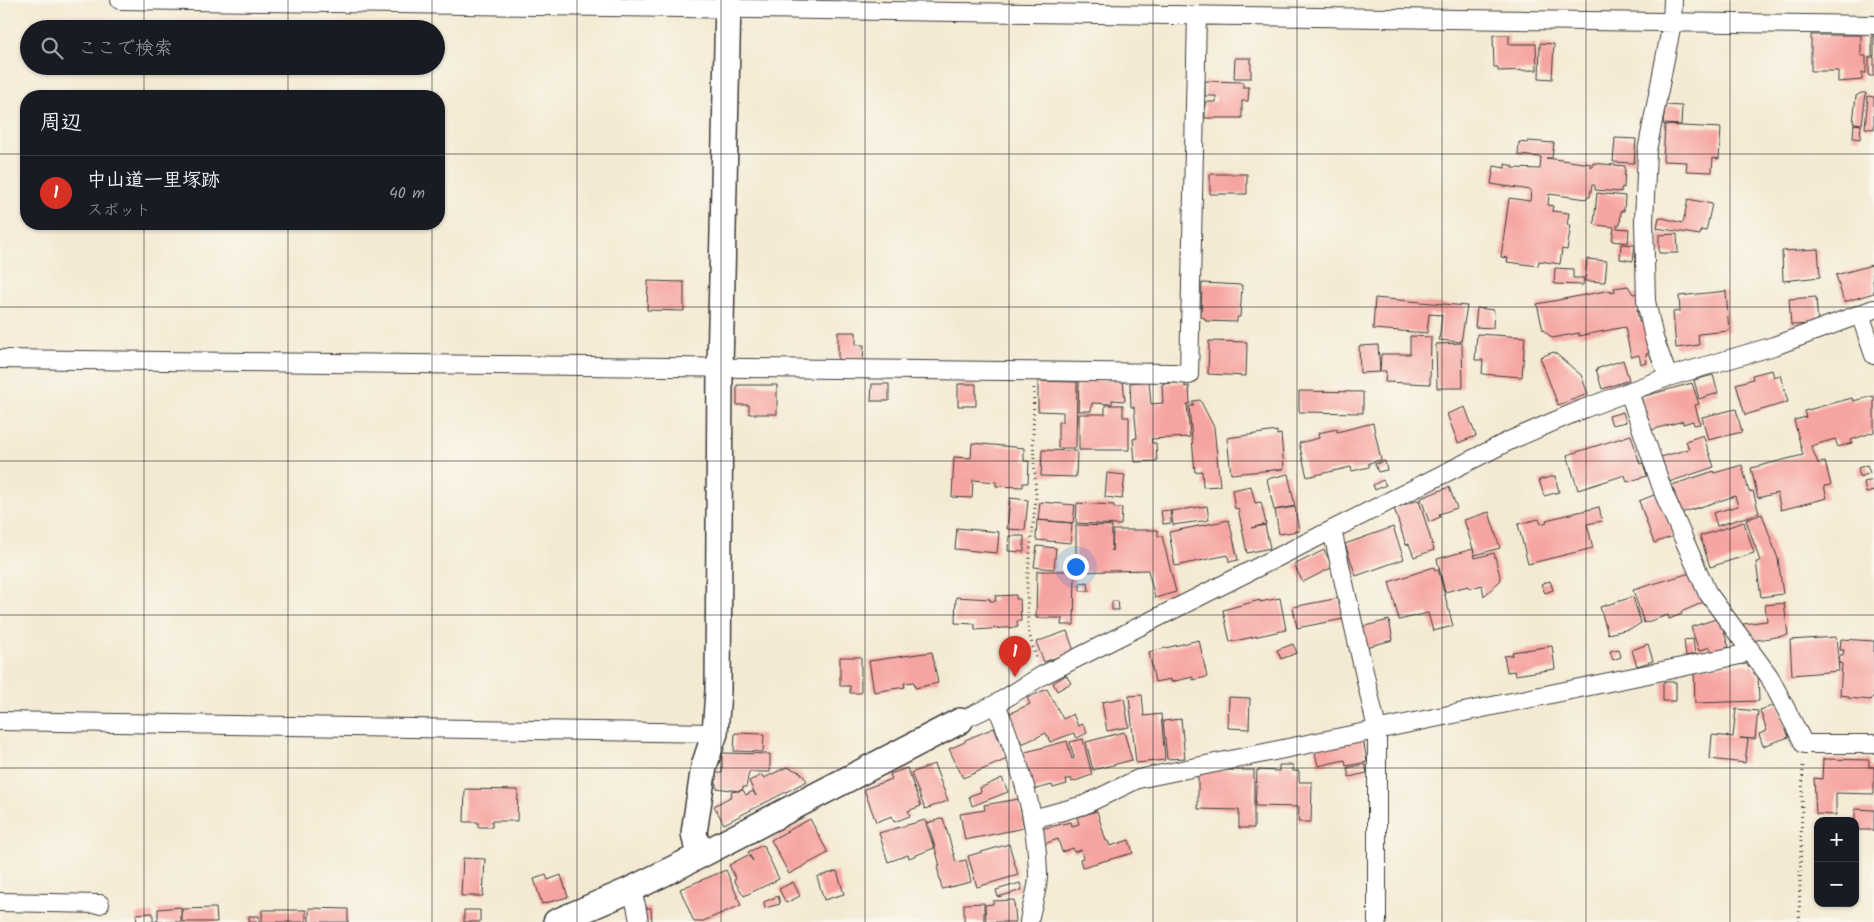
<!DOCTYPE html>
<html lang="ja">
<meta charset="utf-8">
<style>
body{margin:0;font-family:Kalam,"Klee One",sans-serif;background:#20242c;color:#f1f3f6}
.controls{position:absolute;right:15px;bottom:15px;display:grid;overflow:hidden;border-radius:10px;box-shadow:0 1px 4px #0004}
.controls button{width:45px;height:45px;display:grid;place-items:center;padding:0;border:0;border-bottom:1px solid #363941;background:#171b24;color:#f1f3f6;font:25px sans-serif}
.you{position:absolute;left:1075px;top:566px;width:18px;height:18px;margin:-12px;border:4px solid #fff;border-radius:50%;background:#1a73e8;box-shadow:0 0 0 8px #1a73e833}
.badge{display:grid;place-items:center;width:32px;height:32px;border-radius:50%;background:#d93025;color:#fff;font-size:16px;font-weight:700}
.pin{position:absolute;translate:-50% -41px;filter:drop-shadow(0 1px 2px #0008)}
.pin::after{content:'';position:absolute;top:26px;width:18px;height:15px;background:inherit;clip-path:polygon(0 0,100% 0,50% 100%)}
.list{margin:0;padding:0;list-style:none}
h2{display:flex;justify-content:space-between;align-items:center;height:65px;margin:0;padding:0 20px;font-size:21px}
h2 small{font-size:16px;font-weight:400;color:#9ea1a6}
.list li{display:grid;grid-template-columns:32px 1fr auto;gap:15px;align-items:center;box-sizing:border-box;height:75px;padding:0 20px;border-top:1px solid #363941}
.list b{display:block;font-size:19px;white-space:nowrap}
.list p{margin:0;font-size:16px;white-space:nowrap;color:#9ea1a6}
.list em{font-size:16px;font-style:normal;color:#9ea1a6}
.icon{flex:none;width:28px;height:28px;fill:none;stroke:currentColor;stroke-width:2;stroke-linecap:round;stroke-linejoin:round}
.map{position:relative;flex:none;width:1874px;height:922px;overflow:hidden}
.search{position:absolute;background:#171b24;box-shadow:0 1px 4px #0004;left:20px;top:20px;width:425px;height:55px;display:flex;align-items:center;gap:12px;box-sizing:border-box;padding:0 18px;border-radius:28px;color:#9ea1a6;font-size:19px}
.panel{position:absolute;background:#171b24;box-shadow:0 1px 4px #0004;left:20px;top:90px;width:425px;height:140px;border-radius:20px}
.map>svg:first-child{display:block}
.building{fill:#f6a4a1}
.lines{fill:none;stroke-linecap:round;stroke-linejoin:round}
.street-casing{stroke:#3c3b38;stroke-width:20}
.secondary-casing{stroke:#3c3b38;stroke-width:28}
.path{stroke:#3c3b38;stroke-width:3;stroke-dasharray:1 4;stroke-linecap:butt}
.street{stroke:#fff;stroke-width:18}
.secondary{stroke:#fff;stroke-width:25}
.grid{fill:none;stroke:#1c1c1c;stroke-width:1;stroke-opacity:0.55}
</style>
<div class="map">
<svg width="1874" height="922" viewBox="0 0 1874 922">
<rect width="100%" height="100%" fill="#fbf7ec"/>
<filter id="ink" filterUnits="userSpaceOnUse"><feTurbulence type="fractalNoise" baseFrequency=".02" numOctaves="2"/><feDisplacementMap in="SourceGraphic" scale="10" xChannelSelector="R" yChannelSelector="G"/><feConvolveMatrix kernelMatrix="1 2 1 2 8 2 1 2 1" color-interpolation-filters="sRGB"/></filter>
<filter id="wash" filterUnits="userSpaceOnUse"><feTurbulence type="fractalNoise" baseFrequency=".0096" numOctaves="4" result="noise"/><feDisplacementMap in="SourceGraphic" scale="20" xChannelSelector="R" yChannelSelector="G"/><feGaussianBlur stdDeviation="1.12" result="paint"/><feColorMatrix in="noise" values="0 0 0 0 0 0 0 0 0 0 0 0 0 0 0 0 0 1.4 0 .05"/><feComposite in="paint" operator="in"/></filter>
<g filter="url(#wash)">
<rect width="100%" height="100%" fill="#f4ead4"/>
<g id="blocks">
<!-- building -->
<path class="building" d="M1493 35H1509V44H1536L1537 70 1498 71V67H1494Z
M1811 35H1861V56H1866V73H1862V80L1838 82V71H1811Z
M1872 36H1874V56H1872Z
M1540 43 1554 44 1552 79 1539 78Z
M1869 57H1874V76H1869Z
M1235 58H1251V78H1234Z
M1205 81 1243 82V87H1249L1248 101H1242V118H1205V102H1216V96H1205Z
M1861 93H1866L1862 124 1853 123 1856 96Z
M1868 96 1874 97V129L1865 128Z
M1665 105 1682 106 1681 125 1663 124Z
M1854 124 1861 125 1860 139 1853 138Z
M1665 125 1721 128 1719 159 1713 158 1712 172 1686 171 1687 162 1663 161Z
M1615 138 1636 139 1634 163 1613 162Z
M1528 141 1554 143 1552 158H1546L1591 164 1590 167H1593V163L1625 166 1624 188 1622 187 1621 192 1595 190V185H1592L1590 197H1587V199L1549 194 1548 205 1553 206 1552 211 1569 213 1567 225H1571L1567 250 1562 249 1560 264 1539 261 1538 266 1507 262 1508 258 1501 257 1509 198 1530 201 1531 190 1491 184 1494 166 1505 168V164L1513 166V168L1540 169 1541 157 1518 155 1519 142 1527 143Z
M1210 174H1247V194H1210Z
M1597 193 1625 196 1624 211H1621L1620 225H1617V228L1629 229 1628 243 1612 241 1614 227 1596 225 1594 223Z
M1688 199 1712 204 1706 231 1701 230 1700 235 1657 228 1659 217 1683 223Z
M1677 234 1678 253H1659V235Z
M1621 244 1635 245 1633 261 1620 259Z
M1818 249 1820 277 1783 281 1782 251Z
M1587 259 1607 261 1605 282 1585 281Z
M1872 265 1874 293 1844 302 1836 275Z
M1555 268 1573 269V278H1584L1583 285 1554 284Z
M648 281 684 282V311L647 310Z
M1202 283 1242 285 1240 317H1237V322L1205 321V318L1201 317Z
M1628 286 1633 294 1638 293 1641 309H1637L1639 322 1645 321 1651 353 1646 354 1647 363 1641 364 1639 355 1631 357 1625 327 1579 336V333L1552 338 1543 330 1537 304 1611 290V293L1615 292 1614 288Z
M1726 291 1729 331 1698 334 1699 345 1676 348 1673 312 1680 311 1679 296Z
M1816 297 1818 324 1791 325 1789 299Z
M1375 298 1467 306 1461 342 1439 340 1442 315 1429 314 1427 333 1373 329Z
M1477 308 1494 310 1493 328 1475 327Z
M838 332H856V345H864L863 362 838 364Z
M1477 334 1525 337 1522 377 1482 374 1483 360H1475Z
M1410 336 1431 337 1430 384 1385 382 1386 371H1380L1381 354H1410Z
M1209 341 1247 342 1246 376 1208 374Z
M1462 343 1463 388H1437L1436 344Z
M1378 345 1380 372 1360 373 1359 346Z
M1554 352 1581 375 1588 394 1558 405 1540 357Z
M1623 360 1629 380 1602 389 1596 369Z
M1772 370 1774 377 1780 375 1788 402 1745 415 1736 384 1753 379 1752 375Z
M1713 375 1718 393 1699 399 1694 380Z
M1079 380 1123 381 1125 401 1112 400V404L1092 403 1091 411H1078Z
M1038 381 1077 382 1076 448H1058V422H1063V412L1038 411Z
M1149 381 1151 404 1163 403 1162 384 1185 382V387L1189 386 1190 404H1187L1190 437 1151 439 1152 443H1156L1157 461 1135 462 1133 439 1137 438 1134 407H1131L1130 383Z
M1692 383 1699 404 1695 405 1700 424 1694 425 1693 421 1683 424V421L1651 430 1641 397Z
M872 384H889V401H871Z
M958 384H976V406H958Z
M737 385H777V414H749V405H737Z
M1299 391 1363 392V413L1299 412Z
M1874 396V432L1851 440 1852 443 1838 447 1835 439 1811 446 1818 463 1825 462 1831 485 1824 486 1827 498 1781 510 1777 493 1758 498 1751 468 1803 455 1794 420 1806 417 1804 411 1852 398 1853 401Z
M1200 400 1214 427 1220 486 1203 487 1202 471 1195 472 1189 406H1193V401Z
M1105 405H1123V417H1129V450H1079V414H1105Z
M1465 407 1476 436 1458 443 1447 414Z
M1736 409 1742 432 1708 440 1702 417Z
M1623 412 1626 422 1612 425 1609 416Z
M1373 423 1381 460 1369 463V467L1352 471 1351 467 1307 477 1299 443 1319 438 1318 433 1337 429V432Z
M1277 431V435L1281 434 1284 469 1231 474 1227 438Z
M1631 435 1640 464 1643 463 1647 476 1627 482 1625 475 1578 490 1567 455Z
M1703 435 1714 467 1669 482 1661 457 1689 449 1686 441Z
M972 443 1024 448V461H1029L1028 483H1023V487L996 486V482L973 480 972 498 952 497 954 457 971 458Z
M1042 450 1077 451 1076 477 1041 476Z
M1385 461 1387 470 1378 472 1375 464Z
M1742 465 1749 492 1753 491 1759 513 1717 526 1713 513 1738 506 1735 496 1681 513 1672 485 1714 471V473Z
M1867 465 1870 473 1860 477 1858 468Z
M1107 473 1125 475 1122 499 1105 497Z
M1288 474 1295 506 1274 510 1267 479Z
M1555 476 1559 492 1544 496 1539 480Z
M1383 480 1386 485 1375 490 1373 485Z
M1874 480V491L1866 493 1864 482Z
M1251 486 1255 503 1261 502 1266 524 1251 528 1265 525 1270 548 1247 553 1238 508 1235 509 1232 490Z
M1449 487 1457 508 1439 514 1440 517 1429 522 1421 498Z
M1659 493 1674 536 1654 543 1639 501Z
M1010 498 1028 500 1025 530 1007 529Z
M1419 500 1434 550 1414 557 1409 544 1406 545 1394 508Z
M1040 502 1075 505 1073 523 1038 520Z
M1077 503 1114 505V508H1122L1121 525 1076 523Z
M1207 506 1209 520 1173 525 1171 511Z
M1295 507 1299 531 1279 534 1275 510Z
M1599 507 1602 521 1587 524 1593 548 1528 564 1518 524 1539 519 1541 524 1547 522 1546 520Z
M1170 510 1171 523 1163 524 1161 511Z
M1489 512 1500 548 1475 555 1464 520Z
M1762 514 1778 559 1783 594 1761 597 1756 562 1760 561 1746 520Z
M1037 520 1072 523 1071 543 1036 540Z
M1229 520 1238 560 1229 562 1228 555 1175 566 1169 532Z
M1744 522 1754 553 1710 567 1700 536Z
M1076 525 1112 526V551L1113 530H1158V536H1162L1176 592 1155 598 1148 570 1076 572Z
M1393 527 1404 559 1356 576 1345 544Z
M957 528 999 532 997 553 955 549Z
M1009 536H1024V552L1008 551Z
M1037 546 1056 548 1054 569 1034 567Z
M1473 549 1475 558 1494 553 1501 580 1484 596 1482 585 1469 589 1468 586 1445 592 1437 559Z
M1324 550 1333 567 1303 582 1294 565Z
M1434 567 1435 570 1438 569 1453 626 1433 631 1428 613 1399 620 1389 582Z
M1037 571H1075L1074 625H1061L1062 618H1036Z
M1690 573 1704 602 1681 612 1682 614 1669 619 1668 615 1644 623 1633 590Z
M1550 581 1553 590 1545 593 1541 584Z
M1088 582 1089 591H1080V583Z
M1016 595V599H1020L1021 621H1017L1018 627 975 630V624L955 623 956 597 990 599V601H996L995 596Z
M1633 597 1641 623 1633 628 1608 634 1600 607Z
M1280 598 1286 630 1230 642 1223 610 1260 600V602Z
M1339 598 1343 619 1297 628 1293 607Z
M1112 601H1118L1119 610H1112Z
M1784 603 1788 635 1751 641 1743 624 1767 621 1765 605Z
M1719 618 1729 647 1712 653 1710 647 1699 651 1691 627Z
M1389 620 1393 640 1366 647 1361 627Z
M1067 631 1074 651 1044 662 1036 642Z
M1836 637 1839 671 1792 675 1790 640Z
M1693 639 1695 654 1686 656 1684 640Z
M1841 639 1874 641V695L1871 700 1848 698V696L1840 695 1842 664 1839 663 1840 655H1843L1844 650H1840Z
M1199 640 1207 677 1193 680V677L1171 682V679L1155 682 1149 652Z
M1293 644 1297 653 1281 659 1277 650Z
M1648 644 1653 661 1637 666 1632 650Z
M1552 646 1555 669 1515 675 1514 671 1507 672 1504 656 1513 655 1512 652Z
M1619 649 1621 657 1613 660 1610 651Z
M932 652 938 683 915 688 914 682 904 683 905 687 874 692 869 661Z
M840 657H861V693H850V686H840Z
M1748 664V666H1754V674H1758L1759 701 1695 703 1694 667Z
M1066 675 1071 683 1057 691 1053 683Z
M1663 682H1676V701H1663Z
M1047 689 1063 719 1073 714 1078 726 1083 724 1087 733 1077 738 1074 733 1050 742 1046 733 1022 744 1008 714 1030 704 1027 698Z
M1142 695 1144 716 1161 714 1165 760 1136 763 1129 696Z
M1229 697 1250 698 1249 729 1228 728Z
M1124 698 1129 727 1107 731 1102 702Z
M1778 704 1789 737 1763 746 1759 734 1767 731 1760 710Z
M1736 709 1758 711 1755 739 1740 738 1748 739 1745 763 1710 759 1712 735 1733 737Z
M1181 719 1185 758 1167 759 1163 721Z
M994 728 1007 759 963 778 949 749 965 742V740Z
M1124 732 1132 760 1093 770 1086 742Z
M735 733 764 734 763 752 734 751Z
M1363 738 1367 762 1346 766 1345 760 1318 766 1314 748Z
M1083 739 1092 775 1072 782 1071 778 1066 780 1067 784 1053 788 1052 785 1032 790 1022 753 1067 741 1072 759 1074 758 1070 742Z
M722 753 770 754V772H749L746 787H743V789L739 791 716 788V773H722Z
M1823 759 1869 760V767H1874V794L1836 793V815L1816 814 1814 778 1822 779Z
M934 764 948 801 925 809 911 773Z
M1365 764 1367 773 1349 777 1347 768Z
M1279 765H1293V771H1299V782H1312L1311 822H1298L1299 807 1255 806 1257 770 1279 771Z
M787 767 800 772 807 781 724 824 714 806 732 796 731 792 743 790 746 795 753 791 756 796 749 781 762 775 764 778Z
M907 768 921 806 908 811 910 816 894 822 892 816 876 822 864 789 892 779 890 774Z
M1205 770H1254V828H1239V810L1198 809V771Z
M1002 778 1008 792 972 806 969 796 981 792 980 788Z
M465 789 518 790 517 821H492V827H478V822H464Z
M1019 799 1024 828 965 840 960 814 985 810 984 805Z
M1855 809 1874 810V830H1855Z
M1097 811 1106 841H1108L1110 846 1129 840 1133 853 1082 867 1080 859 1083 858 1081 850 1074 852 1073 848 1062 852 1058 839 1044 844 1040 829 1071 822 1072 826 1079 824 1077 817Z
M943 818 956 862 966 860 971 882 942 889 937 866H940L928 823Z
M810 819 828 853 789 874 771 840Z
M925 820 934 848 909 858 908 855 888 862 879 833Z
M1009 844 1018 875 977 887 968 856Z
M763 845 779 879 744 896 734 880 736 879 729 865 748 855 753 861 748 852Z
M463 858 485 859 483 896H461Z
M726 870 741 905 701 922H694L680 889Z
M837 871 844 894 824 900 817 877Z
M546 875 548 880 561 875 568 897 542 904 534 879Z
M793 882 800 896 786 903 779 889Z
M1020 883 1022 890 998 897 996 890Z
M778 896 780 904 765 908 764 902Z
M1014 900 1016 922H986L985 905 993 904V901Z
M984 903V922H964V904Z
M181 907V922H154L158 920V909Z
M216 908 217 922H182V909Z
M309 908 348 909V922H309Z
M643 908H651L652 922H644Z
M262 910H306V922H262Z
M464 910H480V922H464Z
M153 913V922H137L136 914Z
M249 916H259V922H249Z"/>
</g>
</g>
<g filter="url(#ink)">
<use href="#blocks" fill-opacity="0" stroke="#3c3b38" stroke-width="1"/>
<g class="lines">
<defs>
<path id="street" d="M120 0 1874 25
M1860 314 1874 355
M0 359 1173 373 1189 375 1197 15
M1668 377 1654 338 1646 301 1644 221 1647 151 1672 23 1673 0
M1629 392 1664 494 1707 592 1769 676 1804 744H1874
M1332 530 1377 729V922
M996 704C1018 758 1037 814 1038 873 1039 889 1031 906 1029 922
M0 721 715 733
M960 721 996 704 1043 675 1511 440 1583 409 1668 377 1774 346 1874 309
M1033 819 1084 805 1138 779 1740 655 1750 649
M630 890 636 905 639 922
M0 902 100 904"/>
<path id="secondary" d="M699 856 694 833 704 766 715 733 718 691 720 369 728 0
M556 922 630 890 699 856 960 721"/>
</defs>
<!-- street casing -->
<use href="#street" class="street-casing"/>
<!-- secondary casing -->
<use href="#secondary" class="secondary-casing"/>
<!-- path -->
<path class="path" d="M1034 388 1033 441 1036 496 1027 582 1028 629 1036 658
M1799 922 1803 762"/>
<!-- street -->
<use href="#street" class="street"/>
<!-- secondary -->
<use href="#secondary" class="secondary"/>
</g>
</g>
<!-- grid -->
<path class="grid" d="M144 0V29M288 0V29M432 0V29M577 0V922M721 0V922M865 0V922M1009 0V922M1153 0V922M1297 0V922M1442 0V922M1586 0V922M1730 0V922M144 66V96M288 66V96M432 66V96M0 154H26M439 154H1874M144 224V922M288 224V922M432 224V922M0 307H1874M0 461H1874M0 615H1874M0 768H1874"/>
</svg>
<div class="controls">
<button>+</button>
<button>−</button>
</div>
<div class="you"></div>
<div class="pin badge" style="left:1015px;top:677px">1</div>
<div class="search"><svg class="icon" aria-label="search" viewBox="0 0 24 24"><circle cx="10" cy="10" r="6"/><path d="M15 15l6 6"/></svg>ここで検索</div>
<section class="panel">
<h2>周辺<small></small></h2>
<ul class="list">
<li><span class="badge">1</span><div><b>中山道一里塚跡</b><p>スポット</p></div><em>40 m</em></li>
</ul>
</section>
</div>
